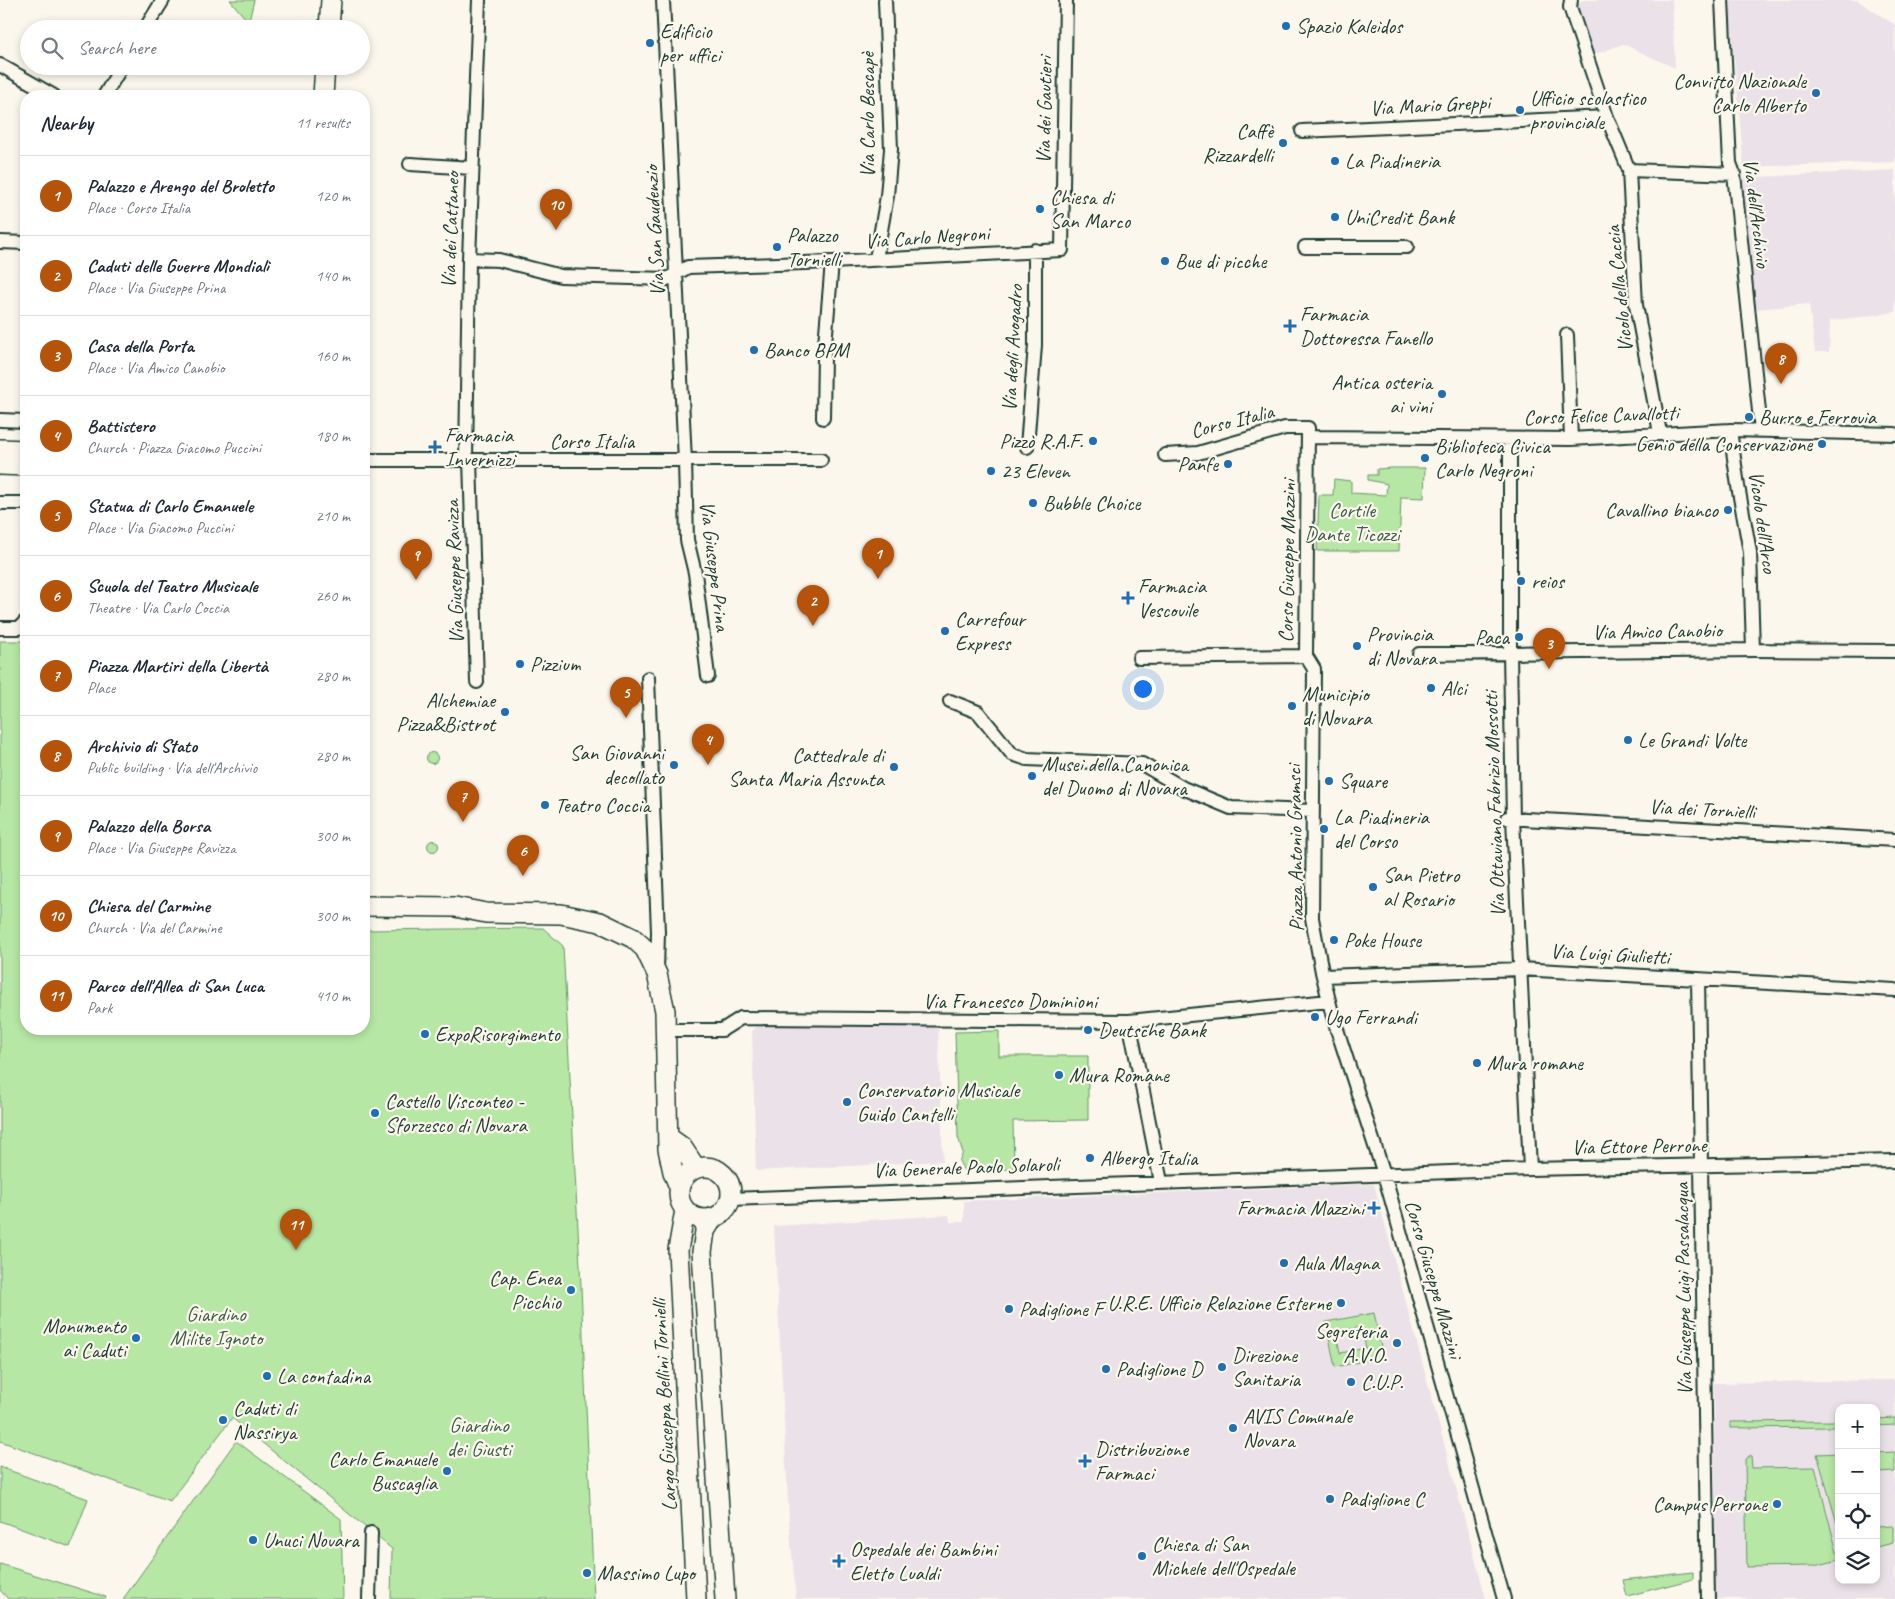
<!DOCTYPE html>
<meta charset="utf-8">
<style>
body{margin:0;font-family:Caveat,sans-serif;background:#f6f6f7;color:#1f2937}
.controls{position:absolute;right:15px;bottom:15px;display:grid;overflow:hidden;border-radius:10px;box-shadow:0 2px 8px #0003}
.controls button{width:45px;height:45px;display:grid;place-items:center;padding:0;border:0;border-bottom:1px solid #e0e1e3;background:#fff;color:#1f2937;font:25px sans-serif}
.you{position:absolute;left:1142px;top:688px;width:18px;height:18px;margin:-12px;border:4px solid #fff;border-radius:50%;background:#1a73e8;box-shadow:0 0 0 8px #1a73e833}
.badge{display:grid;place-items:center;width:32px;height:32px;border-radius:50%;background:#b45309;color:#fff;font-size:16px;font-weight:700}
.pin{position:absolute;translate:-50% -41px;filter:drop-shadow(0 1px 2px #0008)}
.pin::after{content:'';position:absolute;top:26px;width:18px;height:15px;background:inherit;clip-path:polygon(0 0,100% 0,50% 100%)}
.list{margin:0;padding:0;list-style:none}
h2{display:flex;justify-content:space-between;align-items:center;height:65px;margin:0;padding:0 20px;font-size:21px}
h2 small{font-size:16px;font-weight:400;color:#747a83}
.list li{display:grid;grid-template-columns:32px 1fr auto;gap:15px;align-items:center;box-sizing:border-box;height:80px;padding:0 20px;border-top:1px solid #e0e1e3}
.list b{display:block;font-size:19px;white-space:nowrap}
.list p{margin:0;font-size:16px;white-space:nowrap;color:#747a83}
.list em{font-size:16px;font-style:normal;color:#747a83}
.icon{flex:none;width:28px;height:28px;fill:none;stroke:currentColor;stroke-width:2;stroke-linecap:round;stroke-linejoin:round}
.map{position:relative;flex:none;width:1895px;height:1599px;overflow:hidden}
.search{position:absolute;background:#fff;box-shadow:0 2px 8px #0003;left:20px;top:20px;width:350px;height:55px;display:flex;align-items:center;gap:12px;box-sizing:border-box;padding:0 18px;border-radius:28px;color:#747a83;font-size:19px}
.panel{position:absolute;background:#fff;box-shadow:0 2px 8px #0003;left:20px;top:90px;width:350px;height:945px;border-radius:20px}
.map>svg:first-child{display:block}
.built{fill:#ebe1e8;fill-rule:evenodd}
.green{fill:#b7e7a5;stroke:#6b926c;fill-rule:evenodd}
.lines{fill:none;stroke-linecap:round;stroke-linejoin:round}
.street-casing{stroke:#1f3d34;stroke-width:16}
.secondary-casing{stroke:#1f3d34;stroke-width:22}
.street{stroke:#fbf7ec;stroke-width:12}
.secondary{stroke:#fbf7ec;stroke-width:19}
.poi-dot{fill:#1f6fb2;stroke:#fbf7ec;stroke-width:2}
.labels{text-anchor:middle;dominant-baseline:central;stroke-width:4.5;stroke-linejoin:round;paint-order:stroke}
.poi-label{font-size:21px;fill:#1f3d34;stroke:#fbf7ec;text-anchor:start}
.street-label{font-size:21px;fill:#1f3d34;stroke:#fbf7ec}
.park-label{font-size:21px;fill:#3d5f4b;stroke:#fbf7ec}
</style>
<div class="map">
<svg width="1895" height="1599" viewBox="0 0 1895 1599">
<rect width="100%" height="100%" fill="#fbf7ec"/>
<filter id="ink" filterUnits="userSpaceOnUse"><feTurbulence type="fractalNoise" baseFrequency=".02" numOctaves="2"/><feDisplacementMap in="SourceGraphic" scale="10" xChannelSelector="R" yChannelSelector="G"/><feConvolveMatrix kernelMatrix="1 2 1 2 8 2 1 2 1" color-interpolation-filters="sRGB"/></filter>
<g filter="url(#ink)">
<!-- built -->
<path class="built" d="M1584 0H1672L1675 68 1623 44 1590 56 1575 5Z
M1729 0H1857L1895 25V162L1744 167Z
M1895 170V312L1830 321 1829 352H1815L1809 304 1755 309 1737 178Z
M938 1025 943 1161 756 1171 752 1030 758 1026Z
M1374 1184 1486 1599H796L789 1520 774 1226 949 1215 950 1222H964V1201Z
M1895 1380V1599H1716L1714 1383ZM1839 1408H1876V1580H1839Z"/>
<!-- green -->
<path class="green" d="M230 0H254L249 21 246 19Z
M1391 468H1425L1424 498 1401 497 1399 551H1317L1319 495H1333L1334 479 1351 481V493L1386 495 1387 484 1368 480V475H1377V469Z
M0 641H26V1029H364V930L543 928 563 946 581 1286 594 1599H391L392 1549 232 1418 170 1501 0 1441Z
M426.5 758a5.5 5.5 0 1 1 11 0a5.5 5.5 0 1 1-11 0Z
M427.5 846a5.5 5.5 0 1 1 11 0a5.5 5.5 0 1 1-11 0Z
M999 1031V1056H1088V1120L1013 1121 1014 1169 964 1171 959 1161 963 1153 958 1137 955 1032Z
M1374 1313 1383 1357 1335 1367 1326 1322ZM1361 1327 1366 1348 1340 1353 1336 1332Z
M1835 1409H1839V1439H1835V1427L1730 1428V1422L1835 1421Z
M1895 1418V1425L1876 1426V1419Z
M236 1441 341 1519 343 1599H123Z
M1895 1452V1472L1876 1473V1453Z
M1839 1453V1530L1817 1454Z
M1751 1455 1752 1468 1815 1467 1839 1560 1814 1566 1747 1567 1745 1459Z
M0 1467 88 1499 70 1547 0 1521Z
M1893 1526V1543L1876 1547V1527Z
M0 1564 106 1597 105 1599H8L0 1590Z
M1693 1572V1579L1627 1596 1623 1580Z"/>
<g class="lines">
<defs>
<path id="street" d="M663 0 685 461 687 540 695 573 708 676
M1571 0 1570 7 1607 117 1629 170 1734 174
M1722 0 1730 163 1734 174 1761 430
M145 29 163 0
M0 65 54 96
M104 96 122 66
M1302 131 1607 117
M410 164 472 168
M1629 170 1636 305 1660 433
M0 242 26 243
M1305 247H1407
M469 259 499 260 561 276 667 279 688 267 832 262 1062 250 1066 0
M876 259 887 196 891 149 885 0
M1567 335 1571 439
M823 418 824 356 832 262
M0 420 26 421
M1730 430 1738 486 1750 552 1753 650
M1308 437 1571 439 1730 430 1895 434
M1510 439V653L1513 819 1530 1169
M1027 447 1035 345V250
M1165 455 1198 453 1285 428H1308L1306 656 1314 669 1312 918 1322 972 1333 1017 1384 1174 1504 1599
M364 460H821
M466 460 469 259 479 0
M470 460 477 682
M0 503H26
M0 628H19L26 621
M1419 654 1753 650 1895 651
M1139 658 1306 656
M648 678 658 932 657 971
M950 701 978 712 1012 754 1027 759 1142 764 1183 788 1231 808 1313 811
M1507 818 1895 840
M1323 976 1520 969 1895 990
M1698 979 1708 1599
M1129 1021 1161 1182
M666 1030H722L741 1018 1129 1021 1329 1001
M731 1199 1530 1169 1895 1161
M369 1599 371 1533"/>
<path id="secondary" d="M329 29 331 0
M323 96 325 66
M0 449 26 450
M0 465 26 466
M364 906 455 907 486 913 561 914 600 922 633 938 645 949 657 974 665 1011 668 1149 673 1172 679 1187
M668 1137 682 1147 696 1168
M679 1193a26 26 0 1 1 52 0a26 26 0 1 1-52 0Z
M685 1210 678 1250 696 1599
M713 1218 705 1231 702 1252 725 1599"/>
</defs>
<!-- street casing -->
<use href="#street" class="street-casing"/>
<!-- secondary casing -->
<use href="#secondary" class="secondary-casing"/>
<!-- street -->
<use href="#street" class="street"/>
<!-- secondary -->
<use href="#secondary" class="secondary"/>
</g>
</g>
<!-- markers -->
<g class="poi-dot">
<circle cx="1286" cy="26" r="5"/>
<circle cx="650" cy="43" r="5"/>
<circle cx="1816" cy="93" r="5"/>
<circle cx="1520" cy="110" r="5"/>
<circle cx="1283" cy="143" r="5"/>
<circle cx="1335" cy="161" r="5"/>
<circle cx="1040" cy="209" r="5"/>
<circle cx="1335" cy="217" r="5"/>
<circle cx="777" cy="247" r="5"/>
<circle cx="1165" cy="261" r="5"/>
<path d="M1287.5 318.5h5v5h5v5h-5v5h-5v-5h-5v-5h5z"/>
<circle cx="754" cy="350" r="5"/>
<circle cx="1442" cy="394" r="5"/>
<circle cx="1749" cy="417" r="5"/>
<circle cx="1093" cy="441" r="5"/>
<circle cx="1822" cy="444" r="5"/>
<path d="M432.5 439.5h5v5h5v5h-5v5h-5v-5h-5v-5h5z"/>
<circle cx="1425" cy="458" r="5"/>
<circle cx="1228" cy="464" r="5"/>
<circle cx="991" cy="471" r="5"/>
<circle cx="1033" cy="503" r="5"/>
<circle cx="1728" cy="510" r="5"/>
<circle cx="1521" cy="581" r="5"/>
<path d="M1125.5 590.5h5v5h5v5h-5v5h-5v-5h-5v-5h5z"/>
<circle cx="945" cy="631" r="5"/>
<circle cx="1519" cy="637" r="5"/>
<circle cx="1357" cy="646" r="5"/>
<circle cx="520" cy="664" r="5"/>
<circle cx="1431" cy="688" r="5"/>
<circle cx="1292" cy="706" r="5"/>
<circle cx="505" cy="712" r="5"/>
<circle cx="1628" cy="740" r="5"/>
<circle cx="674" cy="765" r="5"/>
<circle cx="894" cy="767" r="5"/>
<circle cx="1032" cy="776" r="5"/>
<circle cx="1329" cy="781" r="5"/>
<circle cx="545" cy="805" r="5"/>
<circle cx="1324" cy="829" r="5"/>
<circle cx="1373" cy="887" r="5"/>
<circle cx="1334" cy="940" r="5"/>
<circle cx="1315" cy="1017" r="5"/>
<circle cx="1088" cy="1030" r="5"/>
<circle cx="425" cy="1034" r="5"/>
<circle cx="1477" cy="1063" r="5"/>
<circle cx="1059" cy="1075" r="5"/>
<circle cx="847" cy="1102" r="5"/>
<circle cx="375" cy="1113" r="5"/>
<circle cx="1090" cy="1158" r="5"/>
<path d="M1371.5 1200.5h5v5h5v5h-5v5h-5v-5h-5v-5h5z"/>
<circle cx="1284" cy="1263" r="5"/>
<circle cx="571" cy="1290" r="5"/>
<circle cx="1341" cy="1303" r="5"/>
<circle cx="1009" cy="1309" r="5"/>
<circle cx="136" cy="1338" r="5"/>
<circle cx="1397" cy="1343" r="5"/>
<circle cx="1222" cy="1367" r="5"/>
<circle cx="1106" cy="1369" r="5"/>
<circle cx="267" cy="1376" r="5"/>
<circle cx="1351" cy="1382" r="5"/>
<circle cx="223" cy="1420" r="5"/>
<circle cx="1233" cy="1428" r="5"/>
<path d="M1082.5 1453.5h5v5h5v5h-5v5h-5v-5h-5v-5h5z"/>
<circle cx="447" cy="1471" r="5"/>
<circle cx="1330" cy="1499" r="5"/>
<circle cx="1777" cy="1504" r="5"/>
<circle cx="253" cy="1540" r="5"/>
<circle cx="1142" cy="1556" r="5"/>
<path d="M836.5 1553.5h5v5h5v5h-5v5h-5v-5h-5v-5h5z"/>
<circle cx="587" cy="1573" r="5"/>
</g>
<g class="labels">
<!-- poi labels -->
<g class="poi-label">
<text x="1296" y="26">Spazio Kaleidos</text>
<text x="660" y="31">Edificio<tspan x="660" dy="24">per uffici</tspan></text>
<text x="1806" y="81" text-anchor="end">Convitto Nazionale<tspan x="1806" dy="24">Carlo Alberto</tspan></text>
<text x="1530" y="98">Ufficio scolastico<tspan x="1530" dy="24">provinciale</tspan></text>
<text x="1273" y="131" text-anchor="end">Caffè<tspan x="1273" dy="24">Rizzardelli</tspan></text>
<text x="1345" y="161">La Piadineria</text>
<text x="1050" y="197">Chiesa di<tspan x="1050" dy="24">San Marco</tspan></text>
<text x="1345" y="217">UniCredit Bank</text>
<text x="787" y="235">Palazzo<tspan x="787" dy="24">Tornielli</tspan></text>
<text x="1175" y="261">Bue di picche</text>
<text x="1300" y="314">Farmacia<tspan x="1300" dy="24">Dottoressa Fanello</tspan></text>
<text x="764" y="350">Banco BPM</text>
<text x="1432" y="382" text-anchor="end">Antica osteria<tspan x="1432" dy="24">ai vini</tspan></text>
<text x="1759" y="417">Burro e Ferrovia</text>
<text x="445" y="435">Farmacia<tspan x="445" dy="24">Invernizzi</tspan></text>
<text x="1083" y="441" text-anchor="end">Pizzò R.A.F.</text>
<text x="1812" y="444" text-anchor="end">Genio della Conservazione</text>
<text x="1435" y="446">Biblioteca Civica<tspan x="1435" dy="24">Carlo Negroni</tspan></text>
<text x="1218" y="464" text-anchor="end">Panfe</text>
<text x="1001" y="471">23 Eleven</text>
<text x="1043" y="503">Bubble Choice</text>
<text x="1718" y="510" text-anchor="end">Cavallino bianco</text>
<text x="1531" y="581">reios</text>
<text x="1138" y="586">Farmacia<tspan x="1138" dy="24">Vescovile</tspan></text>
<text x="955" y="619">Carrefour<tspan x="955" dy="24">Express</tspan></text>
<text x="1367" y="634">Provincia<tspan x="1367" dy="24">di Novara</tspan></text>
<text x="1509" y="637" text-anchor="end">Paca</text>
<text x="530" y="664">Pizzium</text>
<text x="1441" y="688">Alci</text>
<text x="1302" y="694">Municipio<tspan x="1302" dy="24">di Novara</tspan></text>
<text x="495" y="700" text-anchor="end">Alchemiae<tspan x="495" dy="24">Pizza&amp;Bistrot</tspan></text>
<text x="1638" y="740">Le Grandi Volte</text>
<text x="664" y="753" text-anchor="end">San Giovanni<tspan x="664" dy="24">decollato</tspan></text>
<text x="884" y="755" text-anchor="end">Cattedrale di<tspan x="884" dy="24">Santa Maria Assunta</tspan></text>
<text x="1042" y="764">Musei della Canonica<tspan x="1042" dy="24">del Duomo di Novara</tspan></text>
<text x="1339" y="781">Square</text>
<text x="555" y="805">Teatro Coccia</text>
<text x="1334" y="817">La Piadineria<tspan x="1334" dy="24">del Corso</tspan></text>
<text x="1383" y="875">San Pietro<tspan x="1383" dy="24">al Rosario</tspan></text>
<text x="1344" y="940">Poke House</text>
<text x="1325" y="1017">Ugo Ferrandi</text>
<text x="1098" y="1030">Deutsche Bank</text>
<text x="435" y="1034">ExpoRisorgimento</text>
<text x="1487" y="1063">Mura romane</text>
<text x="1069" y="1075">Mura Romane</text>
<text x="857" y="1090">Conservatorio Musicale<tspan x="857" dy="24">Guido Cantelli</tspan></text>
<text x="385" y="1101">Castello Visconteo -<tspan x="385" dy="24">Sforzesco di Novara</tspan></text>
<text x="1100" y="1158">Albergo Italia</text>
<text x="1364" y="1208" text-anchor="end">Farmacia Mazzini</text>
<text x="1294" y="1263">Aula Magna</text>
<text x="561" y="1278" text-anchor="end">Cap. Enea<tspan x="561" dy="24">Picchio</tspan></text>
<text x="1331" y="1303" text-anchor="end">U.R.E. Ufficio Relazione Esterne</text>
<text x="1019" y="1309">Padiglione F</text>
<text x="126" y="1326" text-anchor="end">Monumento<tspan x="126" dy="24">ai Caduti</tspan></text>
<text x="1387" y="1331" text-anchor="end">Segreteria<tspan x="1387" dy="24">A.V.O.</tspan></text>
<text x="1232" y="1355">Direzione<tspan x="1232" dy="24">Sanitaria</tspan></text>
<text x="1116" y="1369">Padiglione D</text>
<text x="277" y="1376">La contadina</text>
<text x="1361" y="1382">C.U.P.</text>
<text x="233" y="1408">Caduti di<tspan x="233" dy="24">Nassirya</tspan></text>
<text x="1243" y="1416">AVIS Comunale<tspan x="1243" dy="24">Novara</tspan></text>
<text x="1095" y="1449">Distribuzione<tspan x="1095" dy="24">Farmaci</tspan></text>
<text x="437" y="1459" text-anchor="end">Carlo Emanuele<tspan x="437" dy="24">Buscaglia</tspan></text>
<text x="1340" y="1499">Padiglione C</text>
<text x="1767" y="1504" text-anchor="end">Campus Perrone</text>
<text x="263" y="1540">Unuci Novara</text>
<text x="1152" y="1544">Chiesa di San<tspan x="1152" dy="24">Michele dell'Ospedale</tspan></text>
<text x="850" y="1549">Ospedale dei Bambini<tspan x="850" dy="24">Eletto Lualdi</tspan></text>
<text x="597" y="1573">Massimo Lupo</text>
</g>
<!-- street labels -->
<g class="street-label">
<text transform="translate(1430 105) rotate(-3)">Via Mario Greppi</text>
<text transform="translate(1044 110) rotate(-89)">Via dei Gautieri</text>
<text transform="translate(867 115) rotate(-90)">Via Carlo Bescapè</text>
<text transform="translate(1757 213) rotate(83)">Via dell'Archivio</text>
<text transform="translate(450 230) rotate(-88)">Via dei Cattaneo</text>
<text transform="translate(654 231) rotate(-93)">Via San Gaudenzio</text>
<text transform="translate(927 237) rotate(-4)">Via Carlo Negroni</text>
<text transform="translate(1619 289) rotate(-96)">Vicolo della Caccia</text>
<text transform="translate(1012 348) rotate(-87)">Via degli Avogadro</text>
<text transform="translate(1601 415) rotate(-2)">Corso Felice Cavallotti</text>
<text transform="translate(1232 421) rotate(-14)">Corso Italia</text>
<text x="592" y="441">Corso Italia</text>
<text transform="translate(1763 522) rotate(82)">Vicolo dell'Arco</text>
<text transform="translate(1287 561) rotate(-89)">Corso Giuseppe Mazzini</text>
<text transform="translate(715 566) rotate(83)">Via Giuseppe Prina</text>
<text transform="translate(454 572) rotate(-92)">Via Giuseppe Ravizza</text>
<text transform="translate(1657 631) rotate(-1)">Via Amico Canobio</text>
<text transform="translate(1494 804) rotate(-92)">Via Ottaviano Fabrizio Mossotti</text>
<text transform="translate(1702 809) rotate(3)">Via dei Tornielli</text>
<text transform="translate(1295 848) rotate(-91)">Piazza Antonio Gramsci</text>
<text transform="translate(1610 954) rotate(3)">Via Luigi Giulietti</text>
<text x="1010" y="1001">Via Francesco Dominioni</text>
<text transform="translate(1639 1146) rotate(-1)">Via Ettore Perrone</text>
<text transform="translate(966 1167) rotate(-2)">Via Generale Paolo Solaroli</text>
<text transform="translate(1434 1279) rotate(74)">Corso Giuseppe Mazzini</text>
<text transform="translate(1683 1289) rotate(-91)">Via Giuseppe Luigi Passalacqua</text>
<text transform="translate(664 1405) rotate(-93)">Largo Giuseppa Bellini Tornielli</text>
</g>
<!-- park labels -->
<g class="park-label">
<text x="1352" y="510">Cortile<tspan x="1352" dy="24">Dante Ticozzi</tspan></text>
<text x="216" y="1314">Giardino<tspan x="216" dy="24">Milite Ignoto</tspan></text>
<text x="479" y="1425">Giardino<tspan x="479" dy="24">dei Giusti</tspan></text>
</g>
</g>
</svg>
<div class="controls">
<button>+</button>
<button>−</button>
<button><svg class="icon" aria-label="locate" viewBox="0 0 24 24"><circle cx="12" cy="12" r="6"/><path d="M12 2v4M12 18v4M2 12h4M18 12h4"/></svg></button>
<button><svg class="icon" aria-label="layers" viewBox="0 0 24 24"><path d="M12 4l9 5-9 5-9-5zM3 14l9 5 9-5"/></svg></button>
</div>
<div class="you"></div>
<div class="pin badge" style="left:878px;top:579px">1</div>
<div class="pin badge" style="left:813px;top:626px">2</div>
<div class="pin badge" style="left:1549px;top:669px">3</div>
<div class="pin badge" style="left:708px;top:765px">4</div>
<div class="pin badge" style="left:626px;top:718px">5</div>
<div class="pin badge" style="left:523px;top:876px">6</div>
<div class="pin badge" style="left:463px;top:822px">7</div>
<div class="pin badge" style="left:1781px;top:384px">8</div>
<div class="pin badge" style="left:416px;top:580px">9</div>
<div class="pin badge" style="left:556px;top:230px">10</div>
<div class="pin badge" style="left:296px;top:1250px">11</div>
<div class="search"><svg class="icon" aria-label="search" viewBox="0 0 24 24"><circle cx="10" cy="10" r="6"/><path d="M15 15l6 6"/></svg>Search here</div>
<section class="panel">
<h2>Nearby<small>11 results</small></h2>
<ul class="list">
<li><span class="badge">1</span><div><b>Palazzo e Arengo del Broletto</b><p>Place · Corso Italia</p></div><em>120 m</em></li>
<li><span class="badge">2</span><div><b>Caduti delle Guerre Mondiali</b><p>Place · Via Giuseppe Prina</p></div><em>140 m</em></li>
<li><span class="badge">3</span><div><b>Casa della Porta</b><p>Place · Via Amico Canobio</p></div><em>160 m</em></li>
<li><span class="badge">4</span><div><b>Battistero</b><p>Church · Piazza Giacomo Puccini</p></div><em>180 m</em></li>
<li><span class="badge">5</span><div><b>Statua di Carlo Emanuele</b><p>Place · Via Giacomo Puccini</p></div><em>210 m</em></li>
<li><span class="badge">6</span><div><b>Scuola del Teatro Musicale</b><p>Theatre · Via Carlo Coccia</p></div><em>260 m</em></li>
<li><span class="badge">7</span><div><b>Piazza Martiri della Libertà</b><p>Place</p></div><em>280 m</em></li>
<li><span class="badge">8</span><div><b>Archivio di Stato</b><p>Public building · Via dell'Archivio</p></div><em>280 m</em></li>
<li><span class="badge">9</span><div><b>Palazzo della Borsa</b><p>Place · Via Giuseppe Ravizza</p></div><em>300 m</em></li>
<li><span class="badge">10</span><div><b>Chiesa del Carmine</b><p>Church · Via del Carmine</p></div><em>300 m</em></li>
<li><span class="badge">11</span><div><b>Parco dell'Allea di San Luca</b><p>Park</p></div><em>410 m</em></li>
</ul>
</section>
</div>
